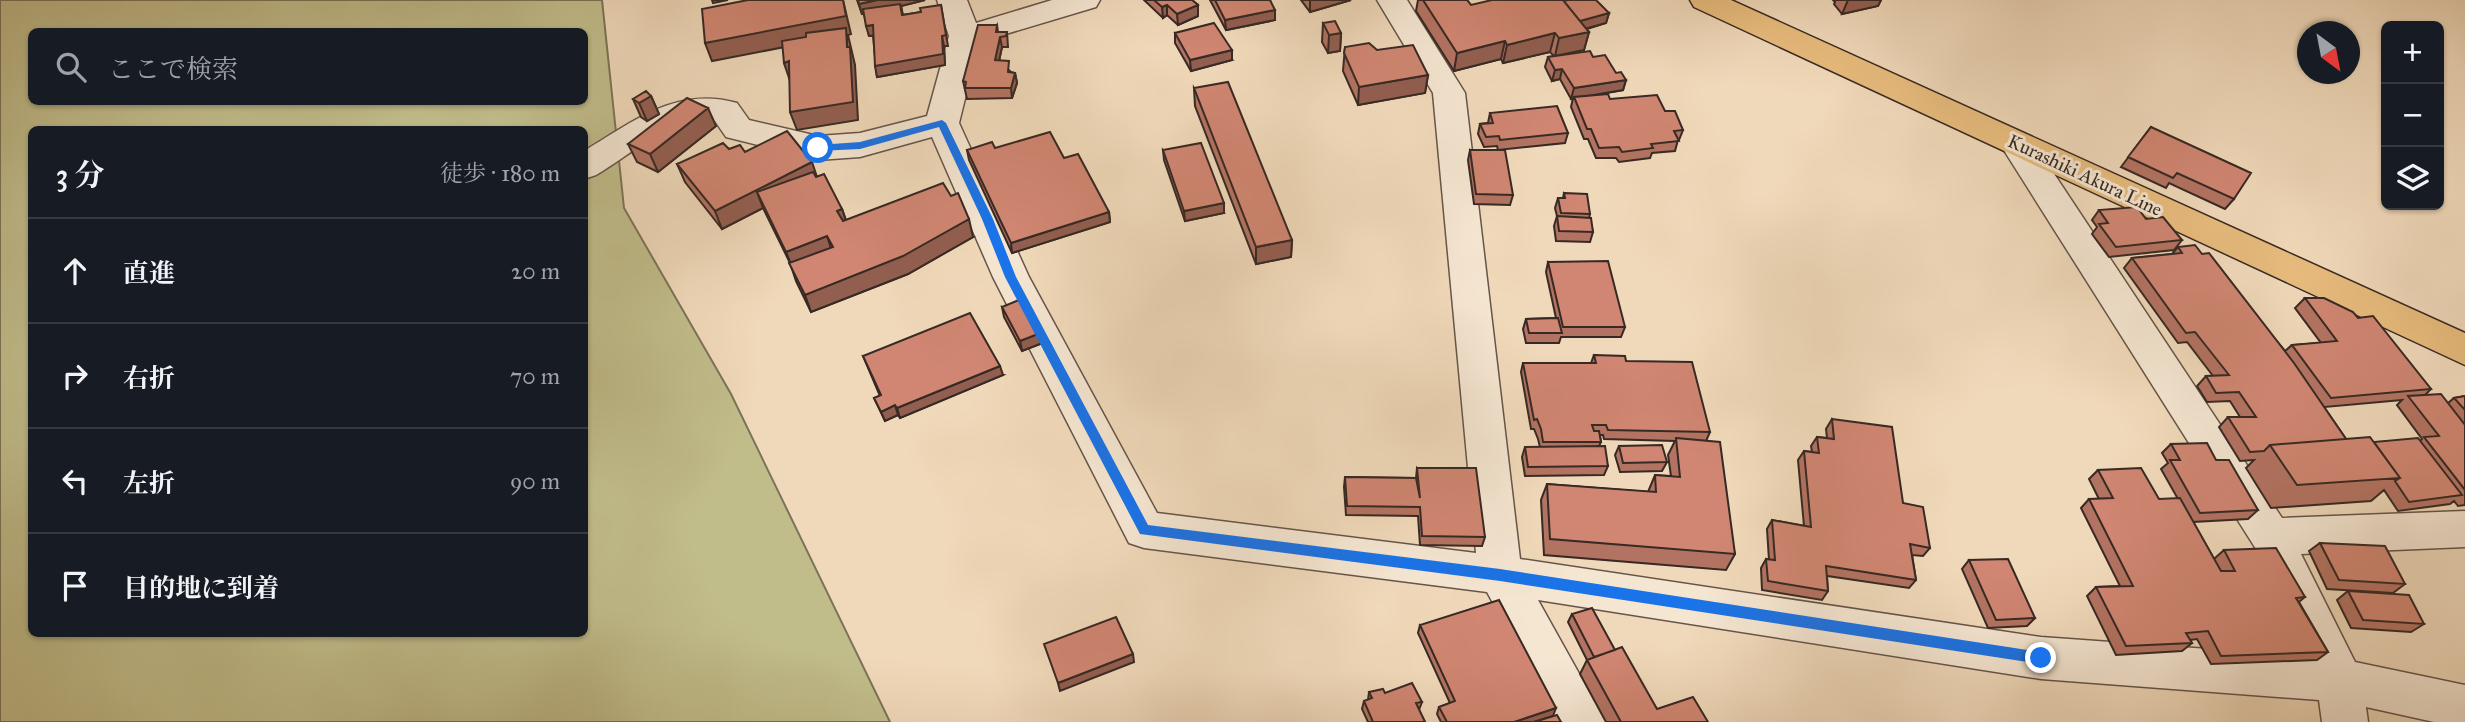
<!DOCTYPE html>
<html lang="ja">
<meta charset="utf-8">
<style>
body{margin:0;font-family:"IM FELL Great Primer","Noto Serif JP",serif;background:#242831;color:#f1f3f6}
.controls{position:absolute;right:21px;top:21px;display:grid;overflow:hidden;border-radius:10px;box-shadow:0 2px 5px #0004}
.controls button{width:63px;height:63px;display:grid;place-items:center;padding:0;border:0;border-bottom:2px solid #363941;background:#171b24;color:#f1f3f6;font:35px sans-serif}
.compass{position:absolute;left:2297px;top:21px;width:63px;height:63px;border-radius:50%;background:#171b24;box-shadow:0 2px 5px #0004;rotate:148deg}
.stop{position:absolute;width:21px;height:21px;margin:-16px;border:5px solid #1a73e8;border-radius:50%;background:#fff}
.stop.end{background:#1a73e8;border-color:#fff;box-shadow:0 2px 7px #0008}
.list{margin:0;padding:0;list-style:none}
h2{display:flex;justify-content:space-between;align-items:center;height:91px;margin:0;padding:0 28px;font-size:30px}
h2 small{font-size:23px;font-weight:400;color:#9ea1a6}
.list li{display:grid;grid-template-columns:46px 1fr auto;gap:21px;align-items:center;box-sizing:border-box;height:105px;padding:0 28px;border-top:2px solid #363941}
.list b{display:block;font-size:26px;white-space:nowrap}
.list em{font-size:23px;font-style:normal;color:#9ea1a6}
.icon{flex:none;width:38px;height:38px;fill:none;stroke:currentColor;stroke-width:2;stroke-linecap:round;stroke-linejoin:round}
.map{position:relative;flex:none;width:2465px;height:722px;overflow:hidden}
.search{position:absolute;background:#171b24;box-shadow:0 2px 5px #0004;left:28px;top:28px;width:560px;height:77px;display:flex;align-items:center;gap:18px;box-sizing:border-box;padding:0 24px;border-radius:10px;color:#9ea1a6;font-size:26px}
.panel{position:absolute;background:#171b24;box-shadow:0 2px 5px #0004;left:28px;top:126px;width:560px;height:511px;border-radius:10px}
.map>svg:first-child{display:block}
.green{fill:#c1bd8b;stroke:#7c7358;stroke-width:2;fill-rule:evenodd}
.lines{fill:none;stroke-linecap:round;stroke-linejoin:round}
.minor-casing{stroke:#65554a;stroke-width:3}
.primary-casing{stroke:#372924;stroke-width:3}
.minor{fill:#f5e6d2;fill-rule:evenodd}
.primary{fill:#e8bc7d;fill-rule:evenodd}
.wall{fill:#b37362;stroke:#372924;stroke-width:2;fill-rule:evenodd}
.shaded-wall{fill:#925e50;stroke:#372924;stroke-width:2}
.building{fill:#d08672;stroke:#372924;stroke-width:2}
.route{fill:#1a73e8}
.labels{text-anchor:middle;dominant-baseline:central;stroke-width:6;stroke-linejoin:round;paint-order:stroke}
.street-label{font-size:19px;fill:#372924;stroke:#f5e6d2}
</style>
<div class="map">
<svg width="2465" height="722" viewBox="0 0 2465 722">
<rect width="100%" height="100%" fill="#f0d9ba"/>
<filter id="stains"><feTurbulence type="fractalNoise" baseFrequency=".00286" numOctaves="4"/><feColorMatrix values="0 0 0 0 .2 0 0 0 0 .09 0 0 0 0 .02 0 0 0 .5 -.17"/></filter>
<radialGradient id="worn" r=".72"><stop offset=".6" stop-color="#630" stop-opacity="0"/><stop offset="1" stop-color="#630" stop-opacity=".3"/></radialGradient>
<!-- green -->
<path class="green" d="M0 0H602L624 208 731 394 890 722H0ZM32 32H584V102H32ZM32 130H584V634H32Z"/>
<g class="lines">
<defs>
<path id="minor" d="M937 0H967L976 23 1052 0H1100L1096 7 979 42 959 123 1029 277 1157 513 1476 553 1433 93 1377 0H1407L1465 93 1520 559 2041 637 2306 656 2256 549 2000 144 2005 136 2017 132 2029 136 2282 518 2465 511V547L2301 554 2355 662 2465 685V722H2434L2366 707 2368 722H2322L2319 700 2041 679 1538 600 1606 722H1558L1487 592 1144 548 1129 543 993 277 932 137 860 157 818 160 726 137 715 121C672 117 631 154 596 175L584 179V151C634 121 677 86 737 103L749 120 818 136 860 133 927 116 949 36Z"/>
<path id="primary" d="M1690 0H1731L2465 333V365L1694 7Z"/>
</defs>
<!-- minor casing -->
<use href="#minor" class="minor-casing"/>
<!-- primary casing -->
<use href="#primary" class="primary-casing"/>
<!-- minor -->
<use href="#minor" class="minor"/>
<!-- primary -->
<use href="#primary" class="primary"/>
</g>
<!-- wall -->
<path class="wall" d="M857 0H925L901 6 903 15 921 12 941 5 948 46H944L945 65 877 77 873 36H869L864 14H862Z
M1144 0H1192L1198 5V16L1178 25 1167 15 1163 18Z
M1210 0H1270L1275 20 1226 30Z
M1301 0H1351L1310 12Z
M1418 0H1467L1471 5 1564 1 1609 13 1606 23 1587 29 1589 32 1584 50 1561 55 1593 57 1626 80 1623 90 1588 96 1610 99 1665 111 1683 130 1679 140H1678L1675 151 1652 153 1650 158 1619 162 1616 158H1596L1588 139H1584L1571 107 1573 98 1571 99 1560 79 1552 81 1545 67 1548 57 1554 56 1550 52 1503 63 1501 59 1454 71 1416 11Z
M1833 0H1881L1878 6 1842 14 1834 4 1835 2Z
M1323 23 1341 33 1340 51 1328 53 1322 42Z
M997 25 998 32H1007L1008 47H1002L999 61 1011 72 1015 73 1017 83 1012 98 967 99 963 81Z
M1175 33 1232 60 1191 71 1175 43Z
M1345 47 1377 50 1428 75 1425 93 1358 105 1343 71Z
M1194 88 1292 240 1291 257 1256 264 1195 106Z
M651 96 659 114 647 121 641 117 633 99Z
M1490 113 1568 133 1565 143 1498 150 1497 146 1484 147 1478 134 1480 124 1488 123Z
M716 126 658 172 637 162 628 144Z
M2151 127 2234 199 2225 209 2169 183 2166 188 2121 167Z
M995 148 1109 212 1110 222 1012 253 969 160 967 150Z
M729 149 745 152 817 177 842 209 846 220 973 237 908 274 811 312 796 281 790 263 763 208 722 229 685 182 677 164Z
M1163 150 1224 213 1185 221 1164 160Z
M1470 150 1513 195 1510 205 1474 204 1468 160Z
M1564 193 1590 214 1589 218 1593 232 1590 242 1556 241 1554 226 1557 216 1555 208 1558 198H1563Z
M2099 210 2146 219 2182 240 2174 250 2109 257 2092 234 2097 227 2092 220Z
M2178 247 2202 254 2285 351 2292 345 2321 343 2295 308 2305 298 2358 318 2431 389 2425 395 2448 403 2454 398 2465 396V505L2458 506 2454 501 2450 504 2398 511 2384 490 2371 501 2271 508 2246 468 2254 460 2240 461 2219 427 2228 417H2240L2230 401 2207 402 2197 386 2206 376H2213L2187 342 2178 343 2124 268 2132 258 2172 254ZM2402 400 2397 405 2422 439 2420 441 2374 442 2346 439 2324 407Z
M1548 262 1625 327 1621 337H1561L1559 343H1526L1523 329 1526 319 1556 318 1546 272Z
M1002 307 1043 332 1045 342 1022 351 1004 317Z
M1594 355 1626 361 1710 432 1706 441 1735 554 1726 570 1544 555 1541 500 1547 484 1648 492 1655 475 1671 476 1668 455 1675 441 1604 439 1603 435H1600L1601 442 1599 446 1608 466 1604 475 1525 476 1522 457 1525 447H1540L1538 439 1534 429H1531L1521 372 1523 363H1591Z
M863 356 1003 375 900 418 898 415 885 421 874 398 880 396Z
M1832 419 1903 503 1930 548 1923 556 1912 555 1916 580 1909 588 1827 576 1828 591 1822 600 1762 590 1761 568 1766 559 1769 560 1767 529 1772 520 1804 526 1798 460 1804 451 1812 452 1811 446 1817 437 1827 438 1826 429Z
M2171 444 2216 460 2258 510 2248 519 2193 522 2214 559 2224 550 2305 597 2299 602 2328 652 2317 660 2211 664 2197 639 2190 640 2192 643 2182 651 2116 655 2087 596 2096 587 2120 586 2081 508 2089 499H2099L2089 479 2098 470 2159 499H2178L2161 469 2168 463 2162 453Z
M1619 446 1667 462 1662 471 1620 472 1615 455Z
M1417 468 1485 537 1482 546 1420 545 1418 516 1346 515 1344 487 1345 477 1416 478Z
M2320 543 2405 584 2393 593 2327 589 2309 551Z
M1969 560 2035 618 2027 626 1988 628 1962 569Z
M2348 591 2424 624 2411 632 2351 628 2337 600Z
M1572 614 1615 650 1657 709 1708 722H1606L1580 674 1587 660 1568 622Z
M1420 625 1553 716 1561 722H1441L1437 714 1439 707 1450 703 1418 633Z
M1369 692 1385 693 1422 702 1419 710 1425 722H1368L1362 709 1364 701 1368 700Z"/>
<!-- shaded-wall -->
<path class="shaded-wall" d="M712 0H728L713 3Z
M843 0 851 34 848 35 855 65 858 120 797 130 790 112 847 47V35L712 61 705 43Z
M877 0H925L901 6 904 25 900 6 862 14 859 4Z
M1310 0H1351L1310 12Z
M1848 0H1881L1878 6 1842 14Z
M1167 5V15L1163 18 1162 7Z
M1198 5V16L1178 25 1177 14Z
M1275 10V20L1226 30 1225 20Z
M1609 13 1606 23 1577 31 1579 21Z
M873 25 876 35 869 36 866 26Z
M1589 32 1584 50 1555 56 1559 38Z
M1341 33 1340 51 1328 53 1329 35Z
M1555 33 1550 52 1503 63 1507 45Z
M942 36 944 46 945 65 877 77 875 66Z
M1000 37 1002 47 997 70 995 60Z
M1505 41 1501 59 1454 71 1457 53Z
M1232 50V60L1191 71 1190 60Z
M789 61 790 81 784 63Z
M1562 69 1560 79 1552 81 1555 70Z
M1015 73 1017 83 1012 98 1011 88Z
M1428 75 1425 93 1358 105 1359 87Z
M1626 80 1623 90 1571 99 1574 88Z
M651 96 659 114 647 121 639 103Z
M708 108 716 126 658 172 650 154Z
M812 162 818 180 757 192 763 208 722 229 715 211Z
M1224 203V213L1185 221 1184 211Z
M842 209 848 227 843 229 837 211Z
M1109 212 1110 222 1012 253 1011 243Z
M969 219 973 237 908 274 811 312 805 295Z
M827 236 833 254 793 269 786 252Z
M1292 240 1291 257 1256 264V247Z
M1043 332 1045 342 1022 351 1020 341Z
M1000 366 1003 375 900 418 897 408Z
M895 405 898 415 885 421 881 412Z
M1133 654 1134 662 1060 691 1058 683Z
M1556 708 1553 716 1534 722H1514Z"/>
<!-- building -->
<path class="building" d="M748 0H843L846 16 705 43 702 9Z
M858 0H877L859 4Z
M1154 0H1192L1198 5 1177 14 1167 5 1162 7Z
M1215 0H1270L1275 10 1225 20Z
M1423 0H1467L1471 5 1492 0H1563L1589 32 1559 38 1555 33 1507 45 1505 41 1457 53Z
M1568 0H1596L1609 13 1580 21 1564 1Z
M900 4 902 15 921 12 920 8 941 5 946 35 942 36 943 54 875 66 873 25 866 26 863 9Z
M1335 21 1341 33 1329 35 1323 23Z
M1214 23 1232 50 1190 60 1175 33Z
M978 25H997L996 32H1007L1006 36 1000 37 995 60 1009 61 1008 72 1015 73 1011 88H965L966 82 963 81Z
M846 28 847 47H850L853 102 790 112 789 61 784 63 782 41 806 37V33Z
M1369 43 1377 50 1413 45 1428 75 1359 87 1344 53 1345 47Z
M1590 51 1593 57 1605 55 1616 73 1621 72 1626 80 1574 88 1562 69 1555 70 1548 57Z
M1228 82 1292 240 1256 247 1194 88Z
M646 91 651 96 639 103 633 99Z
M1608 94 1610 99 1657 95 1665 111H1675L1683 130 1674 131 1679 141 1651 144 1653 148 1622 152 1619 147 1599 148 1591 129H1587L1574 97Z
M687 98 708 108 650 154 628 144Z
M1557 106 1568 133 1500 140 1499 136 1486 137 1480 124 1493 123 1490 113Z
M2151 127 2251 173 2234 199 2177 173 2173 178 2128 157Z
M787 131 812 162 715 211 677 164 723 143 729 149 740 145 745 152Z
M1050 132 1064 158 1078 154 1109 212 1011 243 967 150 992 142 995 148Z
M1201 143 1224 203 1184 211 1163 150Z
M1470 150H1505L1513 195 1476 194Z
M813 172 816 177 824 174 842 209 837 211 843 221 943 183 951 196 958 193 969 219 903 256 805 295 789 263 833 247 827 236 786 252 757 192Z
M1564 193 1587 194 1590 214 1561 213 1558 198H1565Z
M2137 207 2146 219 2163 217 2182 240 2116 247 2099 224 2108 223 2099 210Z
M1557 216 1591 218 1593 232 1559 231Z
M2195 245 2202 254 2209 253 2294 363 2346 439 2270 445 2264 451 2250 452 2228 417H2256L2239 392 2216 393 2206 376 2229 375 2195 332 2186 333 2132 258 2182 253 2178 247Z
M1608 261 1625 327H1563L1548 262Z
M1024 298 1043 332 1020 341 1002 307Z
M2305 298H2324L2353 312 2358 318 2373 316 2431 389 2331 398 2292 345 2337 341Z
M970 313 1000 366 897 408 895 405 881 412 874 398 881 395 863 356Z
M1558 318 1562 333H1529L1526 319Z
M1594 355 1625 356 1626 361 1692 362 1710 432 1608 430 1606 425H1592L1594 431H1599L1601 442H1543L1541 429 1537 419 1534 420 1523 363H1596Z
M2441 394 2465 425V490L2424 437 2439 436 2408 396Z
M2465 396V410L2454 398Z
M1832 419 1892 427 1903 503 1923 507 1930 548 1910 544 1916 580 1826 566 1828 591 1768 581 1766 559 1775 560 1772 520 1811 527 1804 451 1819 453 1817 437 1834 439Z
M2370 437 2400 478 2297 485 2270 445Z
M1676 438 1720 442 1735 554 1550 539 1547 484 1656 492 1655 475 1680 477Z
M2418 438 2462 495 2409 502 2395 481 2400 478 2374 442Z
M2207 443 2216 460H2229L2258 510 2200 513 2170 460H2180L2171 444Z
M1662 445 1667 462 1623 463 1619 446Z
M1605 446 1608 466 1528 467 1525 447Z
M1417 468H1476L1485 537 1422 536 1420 507 1347 506 1345 477 1416 478 1420 498Z
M2141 468 2159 499 2180 498 2221 571H2235L2224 550 2276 548 2305 597 2296 598 2328 652 2221 656 2208 631 2186 633 2192 643 2126 646 2096 587 2133 586 2089 499 2113 498 2098 470Z
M2320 543 2385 546 2405 584 2339 580Z
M2008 559 2035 618 1996 620 1969 560Z
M2348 591 2409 595 2424 624 2363 620Z
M1499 600 1556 708 1514 722H1447L1439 707 1455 701 1420 625Z
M1592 608 1615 650 1594 657 1572 614Z
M1116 617 1133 654 1058 683 1044 644Z
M1622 647 1657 709 1693 697 1708 722H1621L1587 660Z
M1412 683 1422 702 1416 703 1425 722H1373L1364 701 1372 698 1369 692 1383 689 1385 693Z
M1557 715 1561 722H1534Z"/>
<!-- route -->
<path class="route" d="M942 120 946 123 993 219 1016 277 1148 525 1500 569 2041 652 2048 658 2046 662 2041 664 1500 581 1140 534 1005 277 982 219 939 127 860 149 818 151 813 148 818 145 860 142Z"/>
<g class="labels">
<!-- street labels -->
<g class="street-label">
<text transform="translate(2085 175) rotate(25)">Kurashiki Akura Line</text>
</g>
</g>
<rect width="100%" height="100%" filter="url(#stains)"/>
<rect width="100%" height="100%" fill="url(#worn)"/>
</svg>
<div class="controls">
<button>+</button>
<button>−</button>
<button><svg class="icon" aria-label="layers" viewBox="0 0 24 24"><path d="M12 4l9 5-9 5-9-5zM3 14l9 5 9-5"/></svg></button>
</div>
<svg class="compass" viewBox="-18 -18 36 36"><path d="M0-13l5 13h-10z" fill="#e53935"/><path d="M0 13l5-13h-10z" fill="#9ea1a6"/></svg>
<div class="stop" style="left:818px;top:148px"></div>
<div class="stop end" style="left:2041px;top:658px"></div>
<div class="search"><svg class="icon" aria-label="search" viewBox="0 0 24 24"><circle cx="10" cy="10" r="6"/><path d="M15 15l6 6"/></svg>ここで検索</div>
<section class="panel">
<h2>3 分<small>徒歩 · 180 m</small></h2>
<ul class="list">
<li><svg class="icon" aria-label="ahead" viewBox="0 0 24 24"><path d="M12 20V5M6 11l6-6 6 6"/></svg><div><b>直進</b></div><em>20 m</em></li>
<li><svg class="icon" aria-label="right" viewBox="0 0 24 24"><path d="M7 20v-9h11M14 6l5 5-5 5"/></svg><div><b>右折</b></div><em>70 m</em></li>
<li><svg class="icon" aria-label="left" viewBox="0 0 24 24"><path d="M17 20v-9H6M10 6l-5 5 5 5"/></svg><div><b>左折</b></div><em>90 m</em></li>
<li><svg class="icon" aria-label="arrive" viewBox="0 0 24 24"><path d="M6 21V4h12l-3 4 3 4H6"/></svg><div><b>目的地に到着</b></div></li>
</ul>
</section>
</div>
